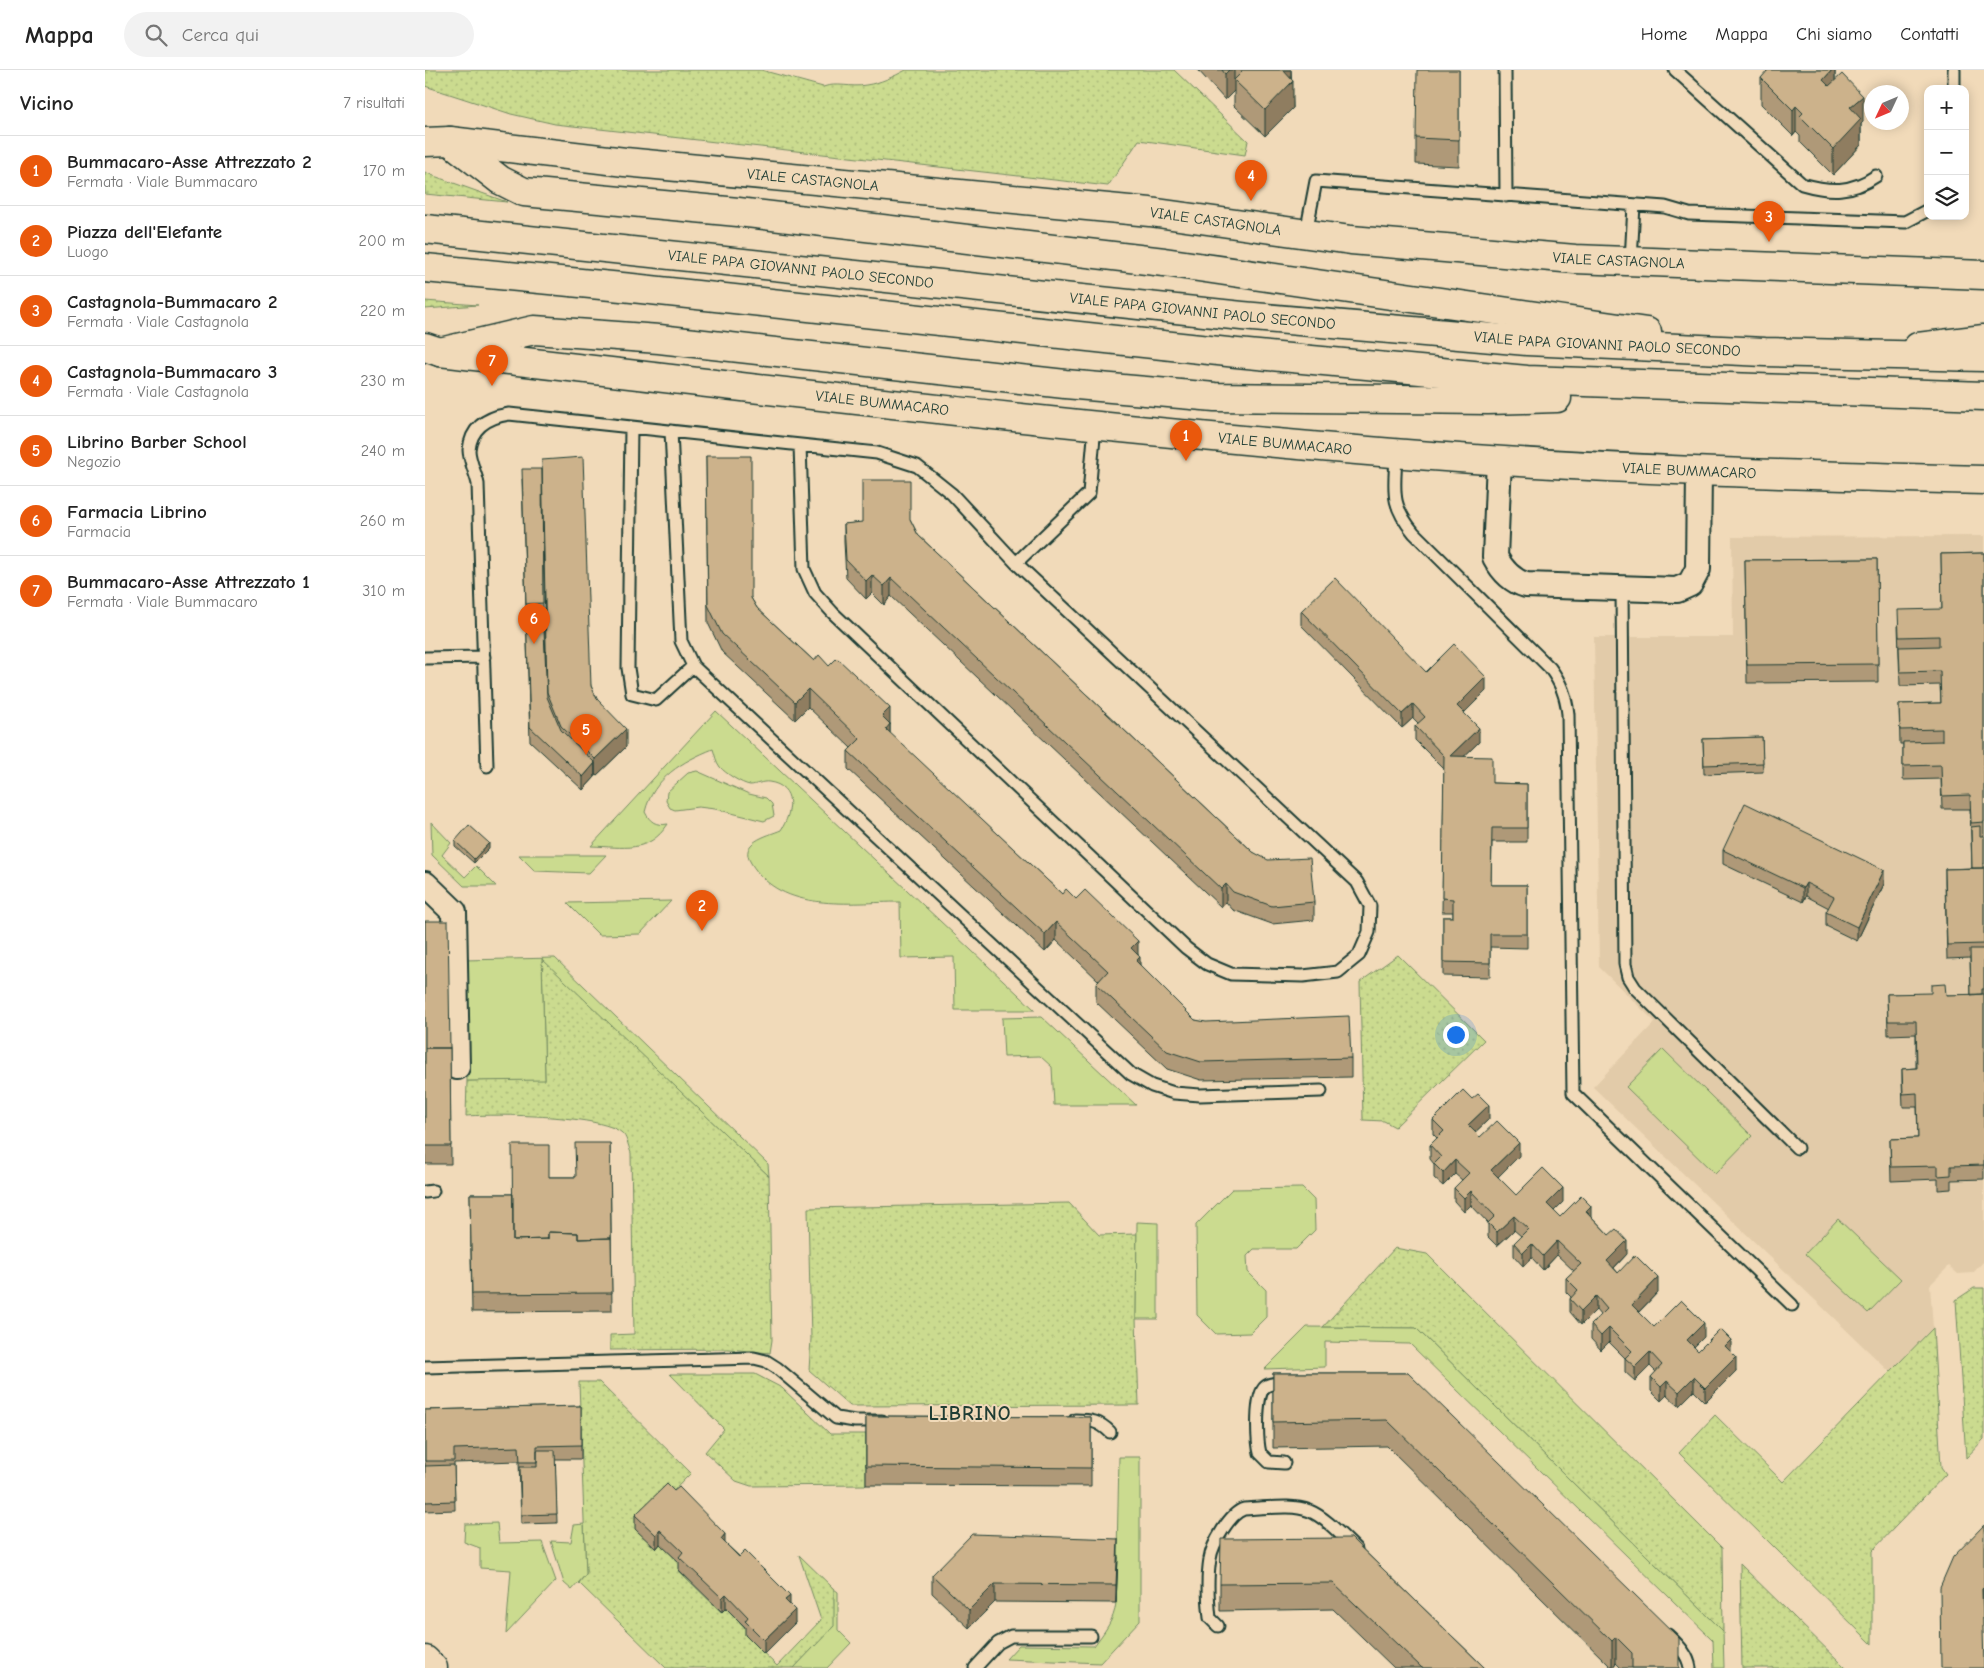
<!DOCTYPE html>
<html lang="it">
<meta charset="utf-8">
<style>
body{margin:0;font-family:"Comic Neue",sans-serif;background:#f2f2f2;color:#222}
.controls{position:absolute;right:15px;top:15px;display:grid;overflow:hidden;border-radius:10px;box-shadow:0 2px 12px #0003}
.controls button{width:45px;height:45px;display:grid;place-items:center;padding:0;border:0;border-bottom:1px solid #e0e0e0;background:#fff;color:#222;font:25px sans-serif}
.compass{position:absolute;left:1439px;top:15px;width:45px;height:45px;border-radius:50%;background:#fff;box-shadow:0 2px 12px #0003;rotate:226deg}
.you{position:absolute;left:1030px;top:964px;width:18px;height:18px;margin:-12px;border:4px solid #fff;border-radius:50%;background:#1a73e8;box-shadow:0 0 0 8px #1a73e833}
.badge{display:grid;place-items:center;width:32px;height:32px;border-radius:50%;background:#ea580c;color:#fff;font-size:16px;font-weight:700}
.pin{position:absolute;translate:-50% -41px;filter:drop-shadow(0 1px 2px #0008)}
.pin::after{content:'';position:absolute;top:26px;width:18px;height:15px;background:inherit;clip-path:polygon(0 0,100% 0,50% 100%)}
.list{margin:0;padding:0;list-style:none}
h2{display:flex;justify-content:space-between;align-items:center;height:65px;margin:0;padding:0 20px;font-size:21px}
h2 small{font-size:16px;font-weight:400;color:#767676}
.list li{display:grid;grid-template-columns:32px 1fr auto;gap:15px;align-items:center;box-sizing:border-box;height:70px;padding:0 20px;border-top:1px solid #e0e0e0}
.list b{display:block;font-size:19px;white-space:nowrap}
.list p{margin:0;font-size:16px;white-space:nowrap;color:#767676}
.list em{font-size:16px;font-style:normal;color:#767676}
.icon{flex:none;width:28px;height:28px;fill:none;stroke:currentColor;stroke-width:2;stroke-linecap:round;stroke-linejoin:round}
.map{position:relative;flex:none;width:1559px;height:1598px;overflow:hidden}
header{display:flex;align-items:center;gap:30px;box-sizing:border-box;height:70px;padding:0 25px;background:#fff;border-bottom:1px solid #e0e0e0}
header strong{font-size:24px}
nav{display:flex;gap:28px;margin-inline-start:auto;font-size:18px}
.search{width:350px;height:45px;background:#f2f2f2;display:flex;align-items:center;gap:12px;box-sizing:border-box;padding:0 18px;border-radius:28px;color:#767676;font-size:19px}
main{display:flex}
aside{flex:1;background:#fff}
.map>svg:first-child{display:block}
.built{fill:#e2cba9}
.grass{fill:url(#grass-dots);stroke:#758c62}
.green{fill:#cbdb8f;stroke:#758c62}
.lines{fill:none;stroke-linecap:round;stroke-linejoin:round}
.lane-casing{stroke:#1f3d34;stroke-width:15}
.street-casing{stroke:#1f3d34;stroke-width:28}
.secondary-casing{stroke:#1f3d34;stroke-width:31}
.primary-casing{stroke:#1f3d34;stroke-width:31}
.lane{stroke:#f1dab9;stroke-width:11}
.street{stroke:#f1dab9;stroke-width:24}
.secondary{stroke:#f1dab9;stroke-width:28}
.primary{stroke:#f1dab9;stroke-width:28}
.wall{fill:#af9978;stroke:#1f3d34;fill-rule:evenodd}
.shaded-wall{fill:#8f7d61;stroke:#1f3d34}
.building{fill:#ccb28b;stroke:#1f3d34}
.labels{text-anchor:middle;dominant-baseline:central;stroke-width:4;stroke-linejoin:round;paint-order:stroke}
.street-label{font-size:15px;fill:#1f3d34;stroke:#f1dab9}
.district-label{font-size:20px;font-weight:bold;letter-spacing:1px;fill:#1f3d34;stroke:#f1dab9}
</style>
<header>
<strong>Mappa</strong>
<div class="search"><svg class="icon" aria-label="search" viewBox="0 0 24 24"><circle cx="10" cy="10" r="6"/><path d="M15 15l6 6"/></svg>Cerca qui</div>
<nav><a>Home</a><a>Mappa</a><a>Chi siamo</a><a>Contatti</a></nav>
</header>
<main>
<aside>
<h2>Vicino<small>7 risultati</small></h2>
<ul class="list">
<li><span class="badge">1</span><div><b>Bummacaro-Asse Attrezzato 2</b><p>Fermata · Viale Bummacaro</p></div><em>170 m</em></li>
<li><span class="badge">2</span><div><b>Piazza dell'Elefante</b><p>Luogo</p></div><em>200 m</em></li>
<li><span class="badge">3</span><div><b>Castagnola-Bummacaro 2</b><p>Fermata · Viale Castagnola</p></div><em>220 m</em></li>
<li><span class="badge">4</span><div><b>Castagnola-Bummacaro 3</b><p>Fermata · Viale Castagnola</p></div><em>230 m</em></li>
<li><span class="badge">5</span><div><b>Librino Barber School</b><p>Negozio</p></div><em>240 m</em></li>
<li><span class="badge">6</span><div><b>Farmacia Librino</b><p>Farmacia</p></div><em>260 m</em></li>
<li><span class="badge">7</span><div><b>Bummacaro-Asse Attrezzato 1</b><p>Fermata · Viale Bummacaro</p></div><em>310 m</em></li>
</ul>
</aside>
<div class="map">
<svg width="1559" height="1598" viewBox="0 0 1559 1598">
<defs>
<pattern id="grass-dots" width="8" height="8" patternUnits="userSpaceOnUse" patternTransform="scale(1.25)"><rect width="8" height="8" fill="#cbdb8f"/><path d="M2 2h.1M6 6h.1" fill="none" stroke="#aebd7c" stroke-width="1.8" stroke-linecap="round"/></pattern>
</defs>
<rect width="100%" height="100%" fill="#f1dab9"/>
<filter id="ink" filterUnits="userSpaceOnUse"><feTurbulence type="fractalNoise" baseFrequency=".02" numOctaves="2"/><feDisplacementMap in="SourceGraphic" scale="10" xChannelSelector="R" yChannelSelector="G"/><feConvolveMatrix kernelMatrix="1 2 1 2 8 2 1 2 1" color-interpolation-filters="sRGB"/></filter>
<g filter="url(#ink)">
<!-- built -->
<path class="built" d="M1559 466V1191L1548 1203 1533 1204 1524 1196 1505 1215 1508 1258 1465 1302 1168 1017 1230 952 1174 897 1169 567H1308L1307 467Z"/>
<!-- grass -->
<path class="grass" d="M0 0H336L398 17C412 12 426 18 441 15 455 13 468 7 481 0H749L823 71 820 85 714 70 683 116 130 54 86 44 0 16Z
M0 102 9 106 82 132 0 124Z
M0 231 53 235 0 239Z
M973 885 1059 970 970 1057 959 1051 938 1050 935 912Z
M117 888 344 1106 347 1270 345 1283 303 1279 185 1280V1265L209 1264 206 1083C204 1078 202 1069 199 1065 183 1044 68 1044 41 1046L42 1011 120 1009Z
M644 1133 674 1165 712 1164 711 1249 714 1335 425 1336 384 1300 386 1269 383 1138Z
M970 1178 1002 1184 1297 1478 1298 1561 991 1258 898 1257Z
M1549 1218H1559V1369L1541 1388 1531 1230Z
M1508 1258 1516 1397 1521 1404 1447 1481V1574L1254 1383 1290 1345 1358 1412Z
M245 1304H330L357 1318 405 1364H441V1415L326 1416 311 1411 280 1382 299 1359Z
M154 1312H174L266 1403 211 1459 231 1478 235 1474 258 1496 254 1501 296 1542 301 1538 323 1561 320 1565 352 1596 396 1550 374 1485 409 1519 410 1556 369 1598H241L154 1513 161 1504Z
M1315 1494 1421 1598H1317Z"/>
<!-- green -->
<path class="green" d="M291 641 610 940H530L529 887 476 888 475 832C425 832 357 844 326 793 313 772 342 766 356 760 367 743 372 716 344 712 337 711 331 715 325 715 317 714 300 703 295 697 291 692 290 685 288 679 258 691 228 708 220 742 225 752 231 756 243 754 223 784 199 777 166 776Z
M272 701 324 724 341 728 347 734 349 746 339 751 290 739 273 737 250 740 245 738 241 731 242 722 263 703Z
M6 752 26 773 17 785 40 807 51 796 71 816H39L7 785Z
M94 785H181L164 803 110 801Z
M246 831 215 864 174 865 142 833Z
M130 888 343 1094 344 1106 117 889 120 1010 42 1011 39 890Z
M617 947 711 1035H629L627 997 615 986 579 987 577 948Z
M1238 979 1327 1066 1290 1104 1201 1017Z
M877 1118 889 1130 890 1160 871 1179H829L822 1186 823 1202 841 1220V1247L825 1263 791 1264 772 1245 771 1155 807 1119Z
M1413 1149 1476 1209 1443 1243 1380 1184Z
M712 1152 733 1153V1249H711Z
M882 1257 991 1258 1298 1561 1299 1598H1289L1288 1570 985 1274 900 1272V1297L840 1299Z
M694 1387H715V1550L675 1593 581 1589 594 1575 669 1576C679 1562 689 1551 691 1533Z
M72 1453 74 1473 117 1472 131 1511 81 1564 86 1500 55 1498V1478L39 1472 40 1454Z
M159 1454 161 1504 147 1520 139 1513 126 1471 146 1472 149 1455Z
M409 1519 413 1522V1560L426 1573 402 1598H369L409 1556Z"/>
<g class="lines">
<defs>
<path id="lane" d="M1080 0 1081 126
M1250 0 1377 114C1405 122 1426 123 1451 106
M1529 0V19
M881 163 891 111 1240 137 1264 144 1480 152 1503 140
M1206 191 1209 135
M206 357 203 598 207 624 231 630 268 596
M246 361 256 571 268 596 706 1004 727 1016 749 1023 775 1025 896 1021
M375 375 379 499 390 523 408 543 761 878 782 894 806 904 878 906 913 902 934 885 944 862 945 836 932 812 591 493
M971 384C970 420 964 433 989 463L1125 598C1136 613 1141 626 1143 644L1148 1023 1367 1235
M1197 518 1200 894 1203 907 1210 918 1372 1078
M0 588 59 587
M62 696 53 414C51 404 44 390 44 380 46 356 64 347 84 344L452 383 492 396 527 424 591 493 664 423 670 356
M0 1122 8 1121
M0 1297 329 1288 341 1291 352 1298 411 1348 430 1351H457
M650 1350C666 1350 674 1351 685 1362
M859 1393 844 1392 835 1383C832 1371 830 1325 840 1317 846 1312 855 1313 863 1313
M793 1556 785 1548C783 1530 782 1507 785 1489 787 1474 805 1443 819 1439 885 1435 883 1432 931 1479
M1243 1565C1253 1575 1263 1584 1265 1598
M550 1598 573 1573 586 1566H666"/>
<path id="street" d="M1074 390 1070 487C1077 500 1087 511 1101 515L1252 520 1265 514 1273 499 1274 402
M0 814 29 842 32 997"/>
<g id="secondary">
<path id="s1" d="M0 72 25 71 200 92 725 142 926 170 1150 189 1559 205"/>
<path id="s2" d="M0 277 15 282C332 319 649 357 968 383 1164 399 1362 405 1559 410"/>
<path d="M1493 277 1559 269"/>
<path d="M0 1590 8 1598"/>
</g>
<g id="primary">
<path d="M25 71 75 110 99 122 313 142 739 192 1222 262"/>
<path id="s3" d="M0 159 817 246 1102 271 1340 282 1559 287"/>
<path d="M0 198 207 218 812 283 1102 310 1559 326"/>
<path d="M15 282 109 260 234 269 640 314 790 327 1063 330 1132 328"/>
</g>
</defs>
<!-- lane casing -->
<use href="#lane" class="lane-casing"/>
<!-- street casing -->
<use href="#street" class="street-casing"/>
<!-- secondary casing -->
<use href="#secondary" class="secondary-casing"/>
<!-- primary casing -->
<use href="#primary" class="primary-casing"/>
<!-- lane -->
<use href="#lane" class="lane"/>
<!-- street -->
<use href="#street" class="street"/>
<!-- secondary -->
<use href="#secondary" class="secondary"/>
<!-- primary -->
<use href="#primary" class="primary"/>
</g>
<!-- wall -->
<path class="wall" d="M773 0H866L868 38 840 66 809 36V21L800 30Z
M1034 0V96L991 94V68Z
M1340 0H1410V10L1438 52 1436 54V75L1408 105 1375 72V66L1371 62 1368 66 1336 34V8L1342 2Z
M281 386 326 528 332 538 389 591 404 596 465 653V664L637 824 651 829 713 884 715 896 770 950 926 988V1007L776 1010 742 999 671 932V914L674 911 631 870 620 882 423 699V681L426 678 383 637 370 650 297 582 283 553Z
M117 399 166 616 172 629 201 677 170 707 158 720 105 671 97 409ZM117 419 120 554 121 609 118 538Z
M485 449 493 465 828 782 889 832V850L847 854 808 840 801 832 796 837 466 526 459 535 447 523 441 529 421 508 419 472V454Z
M1559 483V1109L1526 1110V1119L1513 1120V1109L1466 1111 1465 1069 1493 1068 1492 1037H1478L1477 1012V999L1491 998V964L1463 965 1462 924 1521 925H1546L1545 888 1522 889 1520 813V799L1547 798 1545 739H1517L1516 709 1478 710V674H1475L1474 634 1516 633 1515 615 1475 616 1473 554 1517 539 1516 484Z
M1452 489 1453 612 1322 613 1320 490Z
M876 541 1001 602 1061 621 1039 643 1054 672 1039 686 1067 713 1102 714V772H1067L1066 815H1102V878L1065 877V907L1018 906V847H1028V842H1017L1019 699 990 670V656L993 653 988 648 977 658 876 555Z
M1337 667 1338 702 1279 704 1278 669Z
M30 771 64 778 49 793 30 776Z
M1298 780 1459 814 1432 871 1401 856V842L1404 838 1381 826 1378 832 1298 794Z
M0 851 25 978 26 1094H0Z
M1047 1029 1064 1049 1050 1062 1055 1067 1094 1086 1073 1107 1091 1125 1138 1132 1129 1141 1135 1147 1166 1146 1202 1184 1189 1198 1193 1203 1233 1222 1214 1242 1229 1257 1279 1267 1269 1277 1273 1281 1306 1282 1311 1301 1280 1332 1269 1321 1254 1336 1242 1325 1236 1331 1226 1321V1307L1231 1302 1225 1296 1210 1311 1200 1302V1288L1184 1272 1176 1280 1166 1269V1255L1175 1245 1171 1240 1156 1255 1145 1242V1229L1146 1227 1141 1222V1208L1149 1201 1132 1185 1118 1200 1107 1188 1098 1196 1089 1186V1173L1096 1166 1089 1160 1072 1176 1063 1167V1153L1046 1135 1039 1142 1029 1131V1118L1037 1110 1030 1104 1018 1116 1009 1108V1094L1005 1089V1075L1012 1068 1008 1064V1050Z
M185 1073 187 1241 47 1242 45 1124H88L124 1107H151Z
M848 1303H983L1254 1598H1196L1191 1593 1187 1598 962 1376 848 1378Z
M156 1336V1389H130L132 1453 96 1454 94 1391 29 1393 30 1440 0 1441V1340Z
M441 1346 666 1347V1416L441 1415Z
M210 1445 300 1473 365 1534 370 1553 339 1584 320 1565V1557L301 1538 297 1542 254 1500V1492L235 1474 231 1479 210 1459Z
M926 1468 1060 1598H969L908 1539 795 1541V1514Z
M693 1487 691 1533 570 1532 544 1558 507 1523V1505Z"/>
<!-- shaded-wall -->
<path class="shaded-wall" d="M804 0H809V21L800 30V4Z
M858 0H866V14L868 11V38L840 66V40Z
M1407 0H1410V24L1398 10Z
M1438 26V52L1436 54V75L1408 105V79L1425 37Z
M1371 36V62L1368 66V40Z
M447 505V523L441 529V511Z
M466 508V526L459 535V516Z
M1061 607V621L1032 650V636Z
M383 619V637L370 650V632Z
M988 634V648L977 658V644Z
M465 638V655V654V672L457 646Z
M1054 658V672L1025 700V686Z
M201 659V677L170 707V689Z
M170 693V707L158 720V707Z
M64 773V778L49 793V789Z
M1459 800V814L1432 871V857Z
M1381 813V826L1378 832V818Z
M801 814V832L796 837V819Z
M631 852V870L620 882V864Z
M713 871V889L706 878Z
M715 887V905L711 891Z
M1064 1035V1049L1043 1069V1055Z
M1094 1073V1086L1066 1114V1100Z
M1030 1090V1104L1018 1116V1103Z
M1138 1118V1132L1122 1148V1134Z
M1046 1121V1135L1039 1142V1128Z
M1166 1136V1150L1161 1141Z
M1089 1146V1160L1072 1176V1162Z
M1132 1171V1185L1118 1200V1186Z
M1202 1171V1184L1182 1205V1191Z
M1107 1174V1188L1098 1196V1183Z
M1233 1208V1222L1207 1249V1235Z
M1171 1226V1240L1156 1255V1241Z
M1279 1253V1267L1262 1284V1270Z
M1184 1258V1272L1176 1280V1266Z
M1306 1270V1284L1300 1276Z
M1225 1282V1296L1210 1311V1297Z
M1311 1287V1301L1280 1332V1318Z
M1269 1307V1321L1254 1336V1322Z
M1242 1311V1325L1236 1331V1317Z
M235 1460V1474L231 1479V1465Z
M300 1464V1478L296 1469Z
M693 1469V1487L691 1533V1515Z
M570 1514V1532L544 1558V1540Z
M1559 1517V1536L1557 1537V1519Z
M301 1524V1538L297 1542V1528Z
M365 1526V1539L360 1530Z
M370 1540V1553L339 1584V1570Z
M1191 1567V1593L1187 1598V1571Z"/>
<!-- building -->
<path class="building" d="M797 0H804L800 4Z
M815 0H858L868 11 840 40 809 10 817 2Z
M992 0H1034V70L991 68Z
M1343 0H1407L1398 10 1404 16 1417 4 1438 26 1425 37 1436 49 1408 79 1375 46 1378 43 1371 36 1368 40 1336 8Z
M281 386H326V528L332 538 389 591 394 585 404 596 412 588 465 638 457 646 465 654 461 659 637 824 641 819 651 829 660 820 713 871 706 878 715 887 711 891 770 950 781 952 924 946 926 988 776 992 742 981 671 914 683 901 631 852 620 864 423 681 435 669 383 619 370 632 297 564 283 535Z
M158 387 166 616 172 629 201 659 170 689 136 656 122 622 117 390Z
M97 399H117L118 533 101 534Z
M437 410H485V449L493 465 828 782 843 790 885 788 889 832 847 836 808 822 801 814 796 819 466 508 459 516 447 505 441 511 421 490 419 454 437 452Z
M1559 483V752L1546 753 1545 725 1517 726 1516 695 1478 696V672L1517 671V659L1475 660 1474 634 1516 633 1515 601 1475 602 1474 577 1514 576V566L1474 567 1473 540 1517 539 1516 484Z
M1452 489 1453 594 1322 595 1320 490Z
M910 508 1001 602 1029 574 1061 607 1032 636 1054 658 1025 686 1067 687V713L1102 714V758H1067L1066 815H1102V864H1065V893L1018 892V847H1028V829L1017 828 1019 686 990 656 1000 647 988 634 977 644 876 541Z
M118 538 122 627 136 660 170 693 158 707 105 657 101 539Z
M1337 667 1338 693 1279 695 1278 669Z
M1320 733 1459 800 1432 857 1401 842 1409 827 1381 813 1378 818 1298 780Z
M44 755 64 773 49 789 30 771Z
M1555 756V766H1559V794H1558V798H1547L1546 757Z
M1559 798V874L1522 875 1520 799Z
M0 851H23L25 978H0Z
M1545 879H1559V919H1557V924L1546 925Z
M1520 914 1521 925 1559 924V1095L1526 1096V1105L1513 1106V1096L1466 1097 1465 1069 1493 1068 1492 1023 1478 1024 1477 999 1492 998 1491 951H1463L1462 924 1506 923V915Z
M0 978H25L26 1076H0Z
M1038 1020 1047 1029 1053 1024 1064 1035 1043 1055 1055 1067 1072 1051 1094 1073 1066 1100 1091 1125 1118 1098 1138 1118 1122 1134 1135 1147 1156 1126 1166 1136 1161 1141 1184 1165 1191 1159 1202 1171 1182 1191 1193 1203 1210 1185 1233 1208 1207 1235 1229 1257 1256 1230 1279 1253 1262 1270 1273 1281 1295 1259 1306 1270 1300 1276 1311 1287 1280 1318 1269 1307 1254 1322 1242 1311 1236 1317 1226 1307 1237 1295 1225 1282 1210 1297 1200 1288 1207 1281 1184 1258 1176 1266 1166 1255 1182 1239 1171 1226 1156 1241 1145 1229 1153 1220 1141 1208 1156 1194 1132 1171 1118 1186 1107 1174 1098 1183 1089 1173 1103 1159 1089 1146 1072 1162 1063 1153 1070 1146 1046 1121 1039 1128 1029 1118 1044 1103 1030 1090 1018 1103 1009 1094 1016 1087 1005 1075 1019 1061 1008 1050Z
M150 1073H185L186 1168 153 1169V1163L123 1162V1169L88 1170 87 1075H124V1107H151Z
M45 1124H88V1170L123 1169V1162L153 1163V1169L186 1168 187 1223 47 1224Z
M848 1303H983L1254 1568V1598H1207V1583L1191 1567 1187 1571 962 1350 848 1352Z
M156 1336V1375L112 1376V1392H95L94 1377 29 1379V1391H0V1340Z
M441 1346 666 1347V1398L441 1396Z
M112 1380H130L132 1444 96 1445 95 1397H112Z
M29 1395 30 1431 0 1432V1396Z
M242 1414 249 1421 254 1417 300 1464 296 1469 314 1487 320 1481 365 1526 360 1530 370 1540 339 1570 320 1551 323 1547 301 1524 297 1528 254 1487 258 1482 235 1460 231 1465 210 1445Z
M1559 1455V1517L1557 1519 1559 1598H1516L1515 1517 1528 1487Z
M547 1464 693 1469 691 1515 570 1514 544 1540 507 1505Z
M926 1468 1060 1598H997L908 1513 795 1514 796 1469Z"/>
</g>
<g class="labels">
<!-- street labels -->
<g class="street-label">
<text stroke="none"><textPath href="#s1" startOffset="390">VIALE CASTAGNOLA</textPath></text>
<text stroke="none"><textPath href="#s1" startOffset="795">VIALE CASTAGNOLA</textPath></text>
<text stroke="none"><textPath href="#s1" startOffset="1200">VIALE CASTAGNOLA</textPath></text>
<text stroke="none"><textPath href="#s3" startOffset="378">VIALE PAPA GIOVANNI PAOLO SECONDO</textPath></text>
<text stroke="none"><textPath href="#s3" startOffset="782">VIALE PAPA GIOVANNI PAOLO SECONDO</textPath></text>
<text stroke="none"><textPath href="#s3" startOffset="1188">VIALE PAPA GIOVANNI PAOLO SECONDO</textPath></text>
<text stroke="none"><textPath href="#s2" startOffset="461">VIALE BUMMACARO</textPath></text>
<text stroke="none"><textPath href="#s2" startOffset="866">VIALE BUMMACARO</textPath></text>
<text stroke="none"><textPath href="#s2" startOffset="1271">VIALE BUMMACARO</textPath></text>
</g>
<!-- district labels -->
<g class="district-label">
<text x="545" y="1343">LIBRINO</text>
</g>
</g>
</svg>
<div class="controls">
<button>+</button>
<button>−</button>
<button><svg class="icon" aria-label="layers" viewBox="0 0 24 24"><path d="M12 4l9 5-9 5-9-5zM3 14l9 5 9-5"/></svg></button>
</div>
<svg class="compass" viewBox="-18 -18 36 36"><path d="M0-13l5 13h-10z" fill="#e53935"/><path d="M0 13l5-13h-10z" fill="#767676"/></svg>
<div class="you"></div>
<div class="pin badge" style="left:761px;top:391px">1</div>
<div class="pin badge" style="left:277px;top:861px">2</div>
<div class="pin badge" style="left:1344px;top:172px">3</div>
<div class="pin badge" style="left:826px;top:131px">4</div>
<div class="pin badge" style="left:161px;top:685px">5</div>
<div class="pin badge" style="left:109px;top:574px">6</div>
<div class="pin badge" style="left:67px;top:316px">7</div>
</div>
</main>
